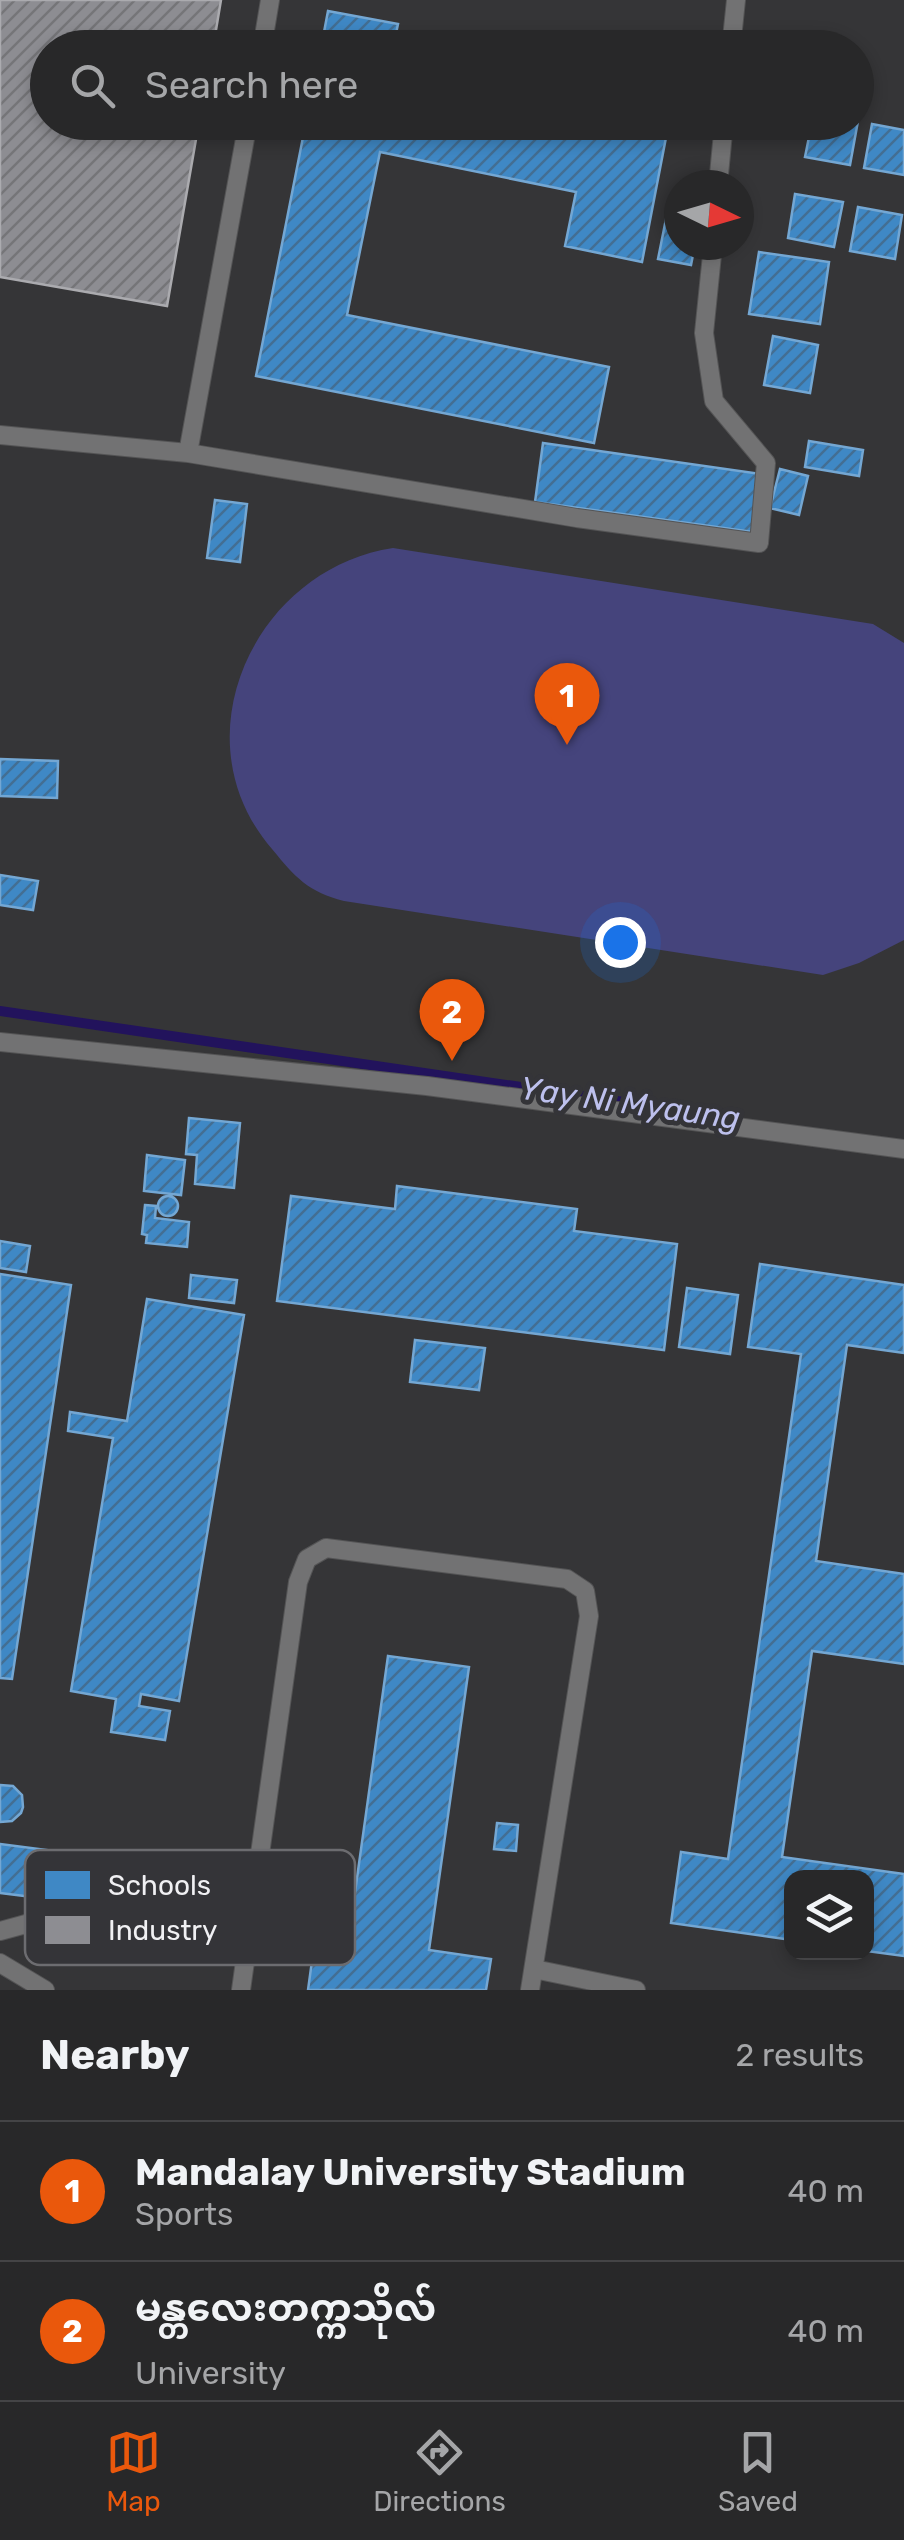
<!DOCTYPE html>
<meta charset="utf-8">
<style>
body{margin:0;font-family:Rubik,"Noto Sans Myanmar",sans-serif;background:#343435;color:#f1f3f6}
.controls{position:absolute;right:30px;bottom:30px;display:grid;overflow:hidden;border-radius:20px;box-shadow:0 5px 15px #0003}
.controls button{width:90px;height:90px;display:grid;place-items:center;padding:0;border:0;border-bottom:2px solid #444446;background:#282829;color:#f1f3f6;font:50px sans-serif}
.compass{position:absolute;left:664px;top:170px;width:90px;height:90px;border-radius:50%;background:#282829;box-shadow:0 5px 15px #0003;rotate:95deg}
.you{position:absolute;left:620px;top:942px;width:35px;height:35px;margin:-25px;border:8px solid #fff;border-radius:50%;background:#1a73e8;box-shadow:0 0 0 15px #1a73e833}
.badge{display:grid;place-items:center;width:65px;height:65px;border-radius:50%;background:#ea580c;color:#fff;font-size:32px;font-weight:700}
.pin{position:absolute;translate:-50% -82px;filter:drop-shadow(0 2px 5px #0008)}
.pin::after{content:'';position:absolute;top:52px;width:35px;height:30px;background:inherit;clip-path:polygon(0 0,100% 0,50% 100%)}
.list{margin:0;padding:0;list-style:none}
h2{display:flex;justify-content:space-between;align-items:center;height:130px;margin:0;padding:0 40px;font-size:42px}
h2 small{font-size:32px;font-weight:400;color:#a5a6a8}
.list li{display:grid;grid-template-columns:65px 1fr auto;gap:30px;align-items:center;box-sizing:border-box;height:140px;padding:0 40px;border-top:2px solid #444446}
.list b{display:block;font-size:38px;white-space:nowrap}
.list p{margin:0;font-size:32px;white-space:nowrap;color:#a5a6a8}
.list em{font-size:32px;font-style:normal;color:#a5a6a8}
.icon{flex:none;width:55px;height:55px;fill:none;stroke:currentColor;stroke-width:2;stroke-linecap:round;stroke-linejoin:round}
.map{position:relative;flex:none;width:904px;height:1990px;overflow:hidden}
.search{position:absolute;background:#282829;box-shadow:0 5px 15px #0003;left:30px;right:30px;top:30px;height:110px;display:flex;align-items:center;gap:25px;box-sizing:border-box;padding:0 35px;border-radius:55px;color:#a5a6a8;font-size:38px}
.sheet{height:410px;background:#282829}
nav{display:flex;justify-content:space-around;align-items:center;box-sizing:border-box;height:140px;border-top:2px solid #444446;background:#282829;font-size:28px;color:#a5a6a8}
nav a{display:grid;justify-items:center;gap:5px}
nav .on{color:#ea580c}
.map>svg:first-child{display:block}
.green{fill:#45447c}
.schools{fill:url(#schools-hatch);stroke:#74a7d3;stroke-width:2.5}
.industry{fill:url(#industry-hatch);stroke:#ababaf;stroke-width:2.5}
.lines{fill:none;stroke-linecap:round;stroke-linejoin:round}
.stream{stroke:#22135c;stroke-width:10}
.service-casing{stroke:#545455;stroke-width:20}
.service{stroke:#727273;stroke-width:18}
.labels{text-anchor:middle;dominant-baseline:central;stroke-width:10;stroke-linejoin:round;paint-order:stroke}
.water-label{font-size:32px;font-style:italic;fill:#bdc0ed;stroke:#343438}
.key{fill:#343438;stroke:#6c6c70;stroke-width:2.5}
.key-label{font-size:28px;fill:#f0f0f3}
</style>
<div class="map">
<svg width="904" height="1990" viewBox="0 0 904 1990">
<defs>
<pattern id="schools-hatch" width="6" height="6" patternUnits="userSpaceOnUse" patternTransform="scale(2.5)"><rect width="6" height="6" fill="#3f88c5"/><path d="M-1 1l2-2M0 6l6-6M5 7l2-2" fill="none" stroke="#436e93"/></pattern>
<pattern id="industry-hatch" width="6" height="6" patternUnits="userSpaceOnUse" patternTransform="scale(2.5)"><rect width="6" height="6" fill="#8d8d92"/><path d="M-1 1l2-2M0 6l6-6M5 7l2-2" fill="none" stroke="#757578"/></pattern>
</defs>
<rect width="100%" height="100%" fill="#353537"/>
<!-- green -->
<path class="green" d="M393 548 873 624 904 643V940L859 963 823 975 344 901C308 892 295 877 272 849 176 738 255 569 393 548Z"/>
<!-- schools -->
<path class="schools" d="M328 11 398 24 393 48H321Z
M856 121H858L850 165 805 157 812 122H856Z
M306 122H669L642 262 565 246 576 192 380 152 347 315 609 367 594 443 256 376Z
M872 124 904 130V175L864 168Z
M795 194 843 202 834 247 788 238Z
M858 207 902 215 895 259 850 251Z
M666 219 679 221V245H695L691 265 658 259Z
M759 252 829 262 820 324 749 314Z
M773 336 818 345 810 393 764 385Z
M809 441 863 450 859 476 805 467Z
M543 443 761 474 753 532 535 502Z
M780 469 808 476 799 515 770 508Z
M215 500 247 504 240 562 207 558Z
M0 759 58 761 57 798 0 796Z
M0 875 38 881 33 910 0 905Z
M189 1118 240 1123 234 1188 195 1184 197 1155 186 1154Z
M147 1155 185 1160 181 1195 144 1191Z
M397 1186 577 1209 574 1231 677 1244 664 1350 277 1301 291 1196 395 1209Z
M158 1206a10 10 0 1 1 20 0a10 10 0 1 1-20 0Z
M145 1205 156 1206 155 1218 189 1222 187 1247 146 1243 147 1235 142 1234Z
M0 1241 30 1246 26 1272 0 1268Z
M760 1264 904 1285V1353L847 1345 816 1561 904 1574V1664L812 1651 782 1857 904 1874V1956L866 1951V1878H792V1940L671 1923 681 1852 728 1859 801 1354 748 1347Z
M0 1274 71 1285 12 1679 0 1678Z
M191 1275 237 1280 234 1303 189 1298Z
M687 1288 738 1295 730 1354 679 1347Z
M147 1299 244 1315 179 1701 141 1694 139 1706 170 1711 165 1740 111 1732 116 1699 71 1691 113 1438 68 1431 70 1412 127 1421Z
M415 1340 485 1348 479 1390 410 1382Z
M388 1656 469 1667 429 1950 491 1959 486 1990H308L318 1917 351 1921Z
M0 1785 13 1786 22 1795 23 1807 21 1813 12 1821 0 1822Z
M497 1823 518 1825 516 1851 494 1849Z
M0 1844 47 1850 41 1898 0 1893Z"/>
<!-- industry -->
<path class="industry" d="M0 0H221L213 48H48V122H199L167 306 0 277Z"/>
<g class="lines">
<!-- stream -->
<path class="stream" d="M0 1011 726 1117"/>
<defs>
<path id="service" d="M262 48 270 0
M731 48 736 0
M718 185 724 122
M0 435 188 453 577 518 759 543 766 463 714 401 704 333 713 245
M188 453 248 122
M0 1042 427 1086 904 1149
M0 1931 66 1913 154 1907 251 1922
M0 1963 45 1990
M534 1969 636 1990
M241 1990 298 1582 307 1559 326 1548 567 1579 585 1591 589 1616 530 1990"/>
</defs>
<!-- service casing -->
<use href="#service" class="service-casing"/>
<!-- service -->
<use href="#service" class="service"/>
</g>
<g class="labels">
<!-- water labels -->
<g class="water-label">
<text transform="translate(630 1103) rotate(8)">Yay Ni Myaung</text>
</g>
</g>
<!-- legend -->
<rect x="25" y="1850" width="330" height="115" rx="15" class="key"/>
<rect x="45" y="1871" width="45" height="28" fill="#3f88c5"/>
<rect x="45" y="1916" width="45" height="28" fill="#8d8d92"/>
<g class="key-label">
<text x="108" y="1895">Schools</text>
<text x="108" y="1940">Industry</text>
</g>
</svg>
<div class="controls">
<button><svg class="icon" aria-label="layers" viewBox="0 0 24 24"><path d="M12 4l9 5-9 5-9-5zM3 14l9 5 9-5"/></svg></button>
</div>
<svg class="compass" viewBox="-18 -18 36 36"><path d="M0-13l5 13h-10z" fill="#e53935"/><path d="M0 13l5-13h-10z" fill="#a5a6a8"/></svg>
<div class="you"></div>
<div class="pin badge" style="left:567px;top:745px">1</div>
<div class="pin badge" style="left:452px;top:1061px">2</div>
<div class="search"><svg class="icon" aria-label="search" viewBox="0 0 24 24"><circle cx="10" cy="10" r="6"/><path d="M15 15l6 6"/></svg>Search here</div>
</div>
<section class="sheet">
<h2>Nearby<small>2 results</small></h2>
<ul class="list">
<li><span class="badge">1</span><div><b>Mandalay University Stadium</b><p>Sports</p></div><em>40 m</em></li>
<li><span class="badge">2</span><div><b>မန္တလေးတက္ကသိုလ်</b><p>University</p></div><em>40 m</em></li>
</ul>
</section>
<nav>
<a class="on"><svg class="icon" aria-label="map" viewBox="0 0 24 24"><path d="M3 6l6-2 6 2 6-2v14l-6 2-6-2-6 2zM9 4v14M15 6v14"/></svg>Map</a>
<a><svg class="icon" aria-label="directions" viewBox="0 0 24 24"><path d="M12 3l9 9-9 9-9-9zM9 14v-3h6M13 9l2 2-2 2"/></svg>Directions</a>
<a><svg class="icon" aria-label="saved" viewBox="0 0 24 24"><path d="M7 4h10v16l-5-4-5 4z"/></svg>Saved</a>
</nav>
